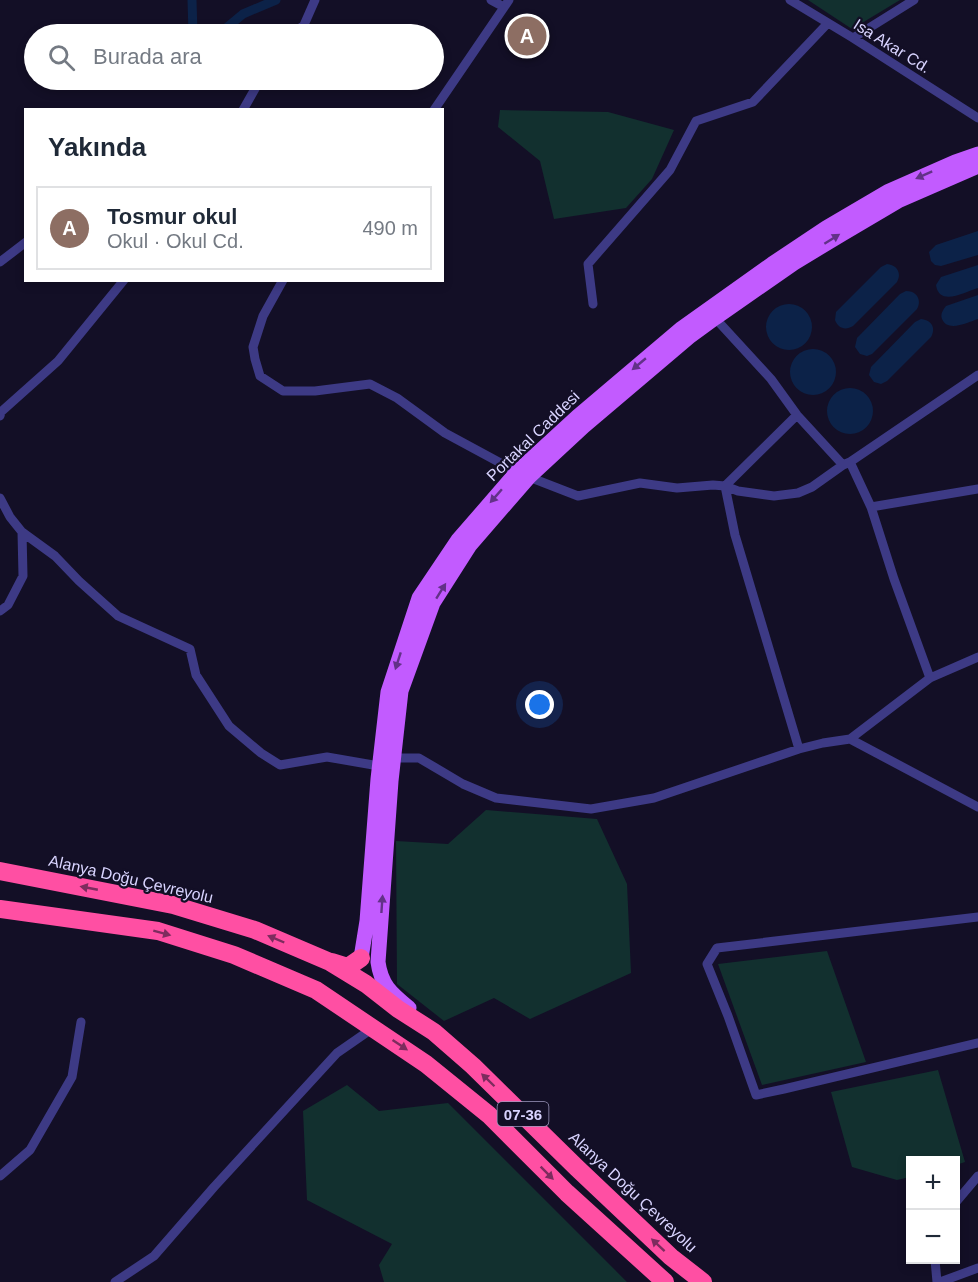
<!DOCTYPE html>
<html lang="tr">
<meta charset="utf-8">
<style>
body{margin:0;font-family:Helvetica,sans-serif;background:#f6f6f7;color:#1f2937}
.controls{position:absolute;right:18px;bottom:18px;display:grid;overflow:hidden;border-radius:0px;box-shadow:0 3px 9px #0003}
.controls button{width:54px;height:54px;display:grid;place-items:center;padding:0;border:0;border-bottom:2px solid #e0e1e3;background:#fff;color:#1f2937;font:30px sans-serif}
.you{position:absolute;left:540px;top:705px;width:21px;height:21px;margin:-15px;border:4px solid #fff;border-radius:50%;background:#1a73e8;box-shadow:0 0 0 9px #1a73e833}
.badge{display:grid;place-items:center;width:39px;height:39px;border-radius:50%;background:#7c3aed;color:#fff;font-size:20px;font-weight:700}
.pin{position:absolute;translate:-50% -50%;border:3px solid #fff;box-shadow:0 2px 6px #0006}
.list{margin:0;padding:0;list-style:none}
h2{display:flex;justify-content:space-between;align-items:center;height:78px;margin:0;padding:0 24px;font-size:26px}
h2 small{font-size:20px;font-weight:400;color:#747a83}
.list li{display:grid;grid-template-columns:39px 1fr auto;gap:18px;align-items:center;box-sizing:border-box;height:84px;margin:0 12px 12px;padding:0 12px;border:2px solid #e0e1e3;border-radius:0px}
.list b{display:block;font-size:22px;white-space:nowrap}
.list p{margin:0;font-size:20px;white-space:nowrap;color:#747a83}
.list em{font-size:20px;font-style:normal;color:#747a83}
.icon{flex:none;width:33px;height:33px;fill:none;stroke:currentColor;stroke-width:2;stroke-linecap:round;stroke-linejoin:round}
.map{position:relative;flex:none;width:978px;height:1282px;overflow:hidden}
.search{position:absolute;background:#fff;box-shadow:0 3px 9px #0003;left:24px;top:24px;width:420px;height:66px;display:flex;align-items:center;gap:15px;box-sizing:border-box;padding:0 21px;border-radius:33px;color:#747a83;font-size:22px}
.panel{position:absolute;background:#fff;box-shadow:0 3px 9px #0003;left:24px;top:108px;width:420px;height:174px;border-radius:0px}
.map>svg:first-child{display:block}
.green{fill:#12302f}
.water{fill:#0c2248}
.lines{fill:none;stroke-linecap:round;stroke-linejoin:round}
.canal{stroke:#0c2248;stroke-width:9}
.street{stroke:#3d3a85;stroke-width:9}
.primary{stroke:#c25bff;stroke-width:15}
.highway{stroke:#ff4fa3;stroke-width:18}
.oneway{fill:#623188}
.oneway2{fill:#7d2c5e}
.labels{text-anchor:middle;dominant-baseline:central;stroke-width:4.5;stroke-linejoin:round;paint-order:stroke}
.shield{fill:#130f26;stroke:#9e99be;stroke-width:1.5}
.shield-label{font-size:15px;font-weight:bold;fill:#d9d4ff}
.street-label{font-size:16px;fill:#d9d4ff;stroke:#130f26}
</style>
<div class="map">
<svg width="978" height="1282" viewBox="0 0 978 1282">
<rect width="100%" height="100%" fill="#130f26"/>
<!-- green -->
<path class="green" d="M808 0H900L852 29Z
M500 110 608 112 674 130 652 179 626 208 554 219 540 161 498 127Z
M486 810 597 819 627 884 631 973 530 1019 494 998 444 1021 397 984 396 841 448 844Z
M827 951 866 1062 762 1085 718 964Z
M938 1070 965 1162 956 1165V1160H910V1177L897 1180 852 1167 831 1092Z
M347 1085 379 1111 448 1103 627 1282H384L379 1265 392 1244 307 1200 303 1111Z"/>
<!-- water -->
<path class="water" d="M978 231V255L941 266 935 265 931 261 929 252 936 245Z
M887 264C897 265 902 273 897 282L853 326C845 331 838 328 835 320L836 312 881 267Z
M978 265V288C965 292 939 307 936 285L941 277Z
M906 291C917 291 922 300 917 309L872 354 867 356 860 354 855 347 857 338 900 294Z
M978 295V319C968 322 948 333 942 319 940 314 943 310 946 306Z
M766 327a23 23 0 1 1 46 0a23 23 0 1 1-46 0Z
M921 319C932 320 936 328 931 337L887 381 881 384 874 382 869 375 871 367 915 322Z
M790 372a23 23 0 1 1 46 0a23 23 0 1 1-46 0Z
M827 411a23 23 0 1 1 46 0a23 23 0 1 1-46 0Z"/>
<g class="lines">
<!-- canal -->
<path class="canal" d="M192 0 193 34
M219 34 243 14 276 0"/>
<!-- street -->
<path class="street" d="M491 0 504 7
M790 0 853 38 978 118
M293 34 304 25 315 0
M853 38 914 0
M243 110 260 80
M434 110 509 0
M0 262 26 242
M283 280 263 316 253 347 255 359 260 376 283 391H315L370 384 397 398 445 433 517 472
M593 304 588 264 670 170 696 121 753 102 828 23
M715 318 771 379 797 415 843 465 850 462 871 507 894 579 930 678
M797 415 725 486 735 535 799 749
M0 416 1 412 58 361 124 280
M850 462 978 375
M529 477 578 496 640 483 677 488 713 485 725 486 738 491 774 496 798 493 812 487 843 465
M0 498 10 517 22 532 55 556 79 581 118 616 190 649 196 675 229 726 261 753 280 765 327 757 379 766 394 758H419L463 784 496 798 591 809 654 798 799 749 823 743 850 739 978 807
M871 507 978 489
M0 611 8 605 23 576 22 532
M850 739 930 678 978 657
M978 917 717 948 707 964 728 1016 756 1095 784 1089 978 1043
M0 1176 30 1150 72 1077 81 1022
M956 1202 978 1176
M935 1260 937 1282
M115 1282 154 1256 214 1187 337 1053 373 1028
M940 1282 978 1268"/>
<!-- primary -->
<path class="primary" d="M361 958 367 921 378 779 388 692 419 598 458 540 517 472 577 417 682 328 772 264 826 228 889 191 955 162 978 154
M409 1008C391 993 381 985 378 962L391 781 401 691 433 603 470 545 529 477 584 426 689 337 715 318 794 263 842 234 898 201 978 166"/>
<!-- highway -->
<path class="highway" d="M0 871 173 905 255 930 330 962 366 984 398 1009 434 1032 473 1066 577 1168 671 1257 703 1282
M0 909 158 931 234 955 316 990 426 1064 489 1115 567 1193 665 1282
M332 962 348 967 361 958"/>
</g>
<!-- one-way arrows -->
<defs><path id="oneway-solid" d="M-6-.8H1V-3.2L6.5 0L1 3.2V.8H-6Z" transform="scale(1.5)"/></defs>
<g class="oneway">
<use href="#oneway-solid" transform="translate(924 175) rotate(156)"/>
<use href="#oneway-solid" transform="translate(832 239) rotate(-32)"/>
<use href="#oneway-solid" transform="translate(639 364) rotate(140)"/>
<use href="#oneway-solid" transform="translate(496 496) rotate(131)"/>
<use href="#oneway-solid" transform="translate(441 591) rotate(-58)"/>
<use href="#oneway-solid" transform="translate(398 661) rotate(108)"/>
<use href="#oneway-solid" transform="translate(382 904) rotate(-86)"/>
</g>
<g class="oneway2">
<use href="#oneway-solid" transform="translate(89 888) rotate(-169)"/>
<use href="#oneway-solid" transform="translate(162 933) rotate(15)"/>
<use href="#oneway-solid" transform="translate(276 939) rotate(-157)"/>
<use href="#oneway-solid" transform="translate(400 1045) rotate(34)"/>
<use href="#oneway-solid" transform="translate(488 1080) rotate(-136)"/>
<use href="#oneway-solid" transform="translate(547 1173) rotate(45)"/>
<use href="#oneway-solid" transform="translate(658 1245) rotate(-137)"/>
</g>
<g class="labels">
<!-- shield labels -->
<rect class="shield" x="497.5" y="1102" width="51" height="24" rx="4.5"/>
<g class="shield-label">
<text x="523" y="1114">07-36</text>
</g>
<!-- street labels -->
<g class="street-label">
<text transform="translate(892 46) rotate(32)">Isa Akar Cd.</text>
<text transform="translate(533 436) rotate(-44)">Portakal Caddesi</text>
<text transform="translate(131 879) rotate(13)">Alanya Doğu Çevreyolu</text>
<text transform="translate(633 1192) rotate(43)">Alanya Doğu Çevreyolu</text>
</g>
</g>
</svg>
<div class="controls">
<button>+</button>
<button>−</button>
</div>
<div class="you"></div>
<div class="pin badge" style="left:527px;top:36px;background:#8d6e63">A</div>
<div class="search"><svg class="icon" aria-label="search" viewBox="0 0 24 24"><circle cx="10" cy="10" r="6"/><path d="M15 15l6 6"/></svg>Burada ara</div>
<section class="panel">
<h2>Yakında<small></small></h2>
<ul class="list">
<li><span class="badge" style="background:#8d6e63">A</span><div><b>Tosmur okul</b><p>Okul · Okul Cd.</p></div><em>490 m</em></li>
</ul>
</section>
</div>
